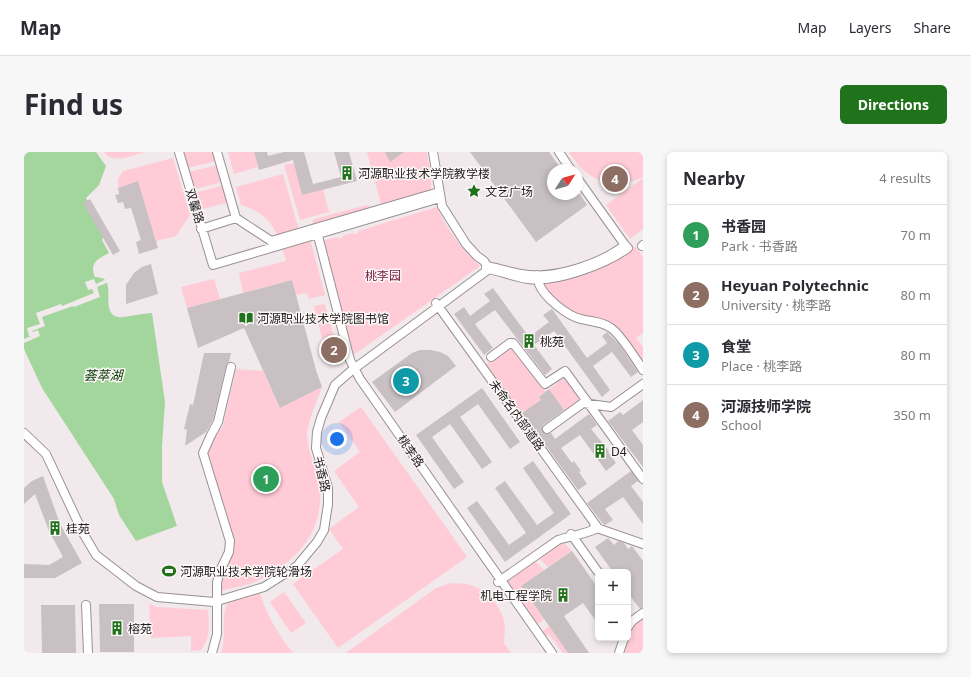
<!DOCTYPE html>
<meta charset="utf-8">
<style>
body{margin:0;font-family:"Noto Sans","Noto Sans SC",sans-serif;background:#f7f7f7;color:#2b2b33}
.controls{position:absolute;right:12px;bottom:12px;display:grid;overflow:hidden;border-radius:6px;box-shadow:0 2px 6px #0003}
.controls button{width:36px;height:36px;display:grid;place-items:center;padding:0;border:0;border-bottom:1px solid #e1e1e2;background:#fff;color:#2b2b33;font:20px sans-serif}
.compass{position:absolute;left:523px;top:12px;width:36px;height:36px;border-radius:50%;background:#fff;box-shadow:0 2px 6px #0003;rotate:54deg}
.you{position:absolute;left:313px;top:287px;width:14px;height:14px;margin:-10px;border:3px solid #fff;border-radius:50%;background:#1a73e8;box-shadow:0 0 0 6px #1a73e833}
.badge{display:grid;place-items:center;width:26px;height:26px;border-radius:50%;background:#21731b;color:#fff;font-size:13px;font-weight:700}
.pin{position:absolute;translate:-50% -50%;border:2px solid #fff;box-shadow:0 1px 4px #0006}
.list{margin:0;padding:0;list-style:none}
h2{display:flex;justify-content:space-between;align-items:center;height:52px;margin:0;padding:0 16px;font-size:17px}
h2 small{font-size:13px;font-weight:400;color:#7c7c81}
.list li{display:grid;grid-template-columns:26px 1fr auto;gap:12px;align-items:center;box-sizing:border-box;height:60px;padding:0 16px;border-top:1px solid #e1e1e2}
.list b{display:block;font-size:15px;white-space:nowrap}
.list p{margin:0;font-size:13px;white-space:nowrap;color:#7c7c81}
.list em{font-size:13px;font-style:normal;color:#7c7c81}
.map{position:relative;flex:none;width:619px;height:501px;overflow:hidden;border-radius:6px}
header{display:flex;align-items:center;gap:24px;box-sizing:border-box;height:56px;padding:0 20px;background:#fff;border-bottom:1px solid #e1e1e2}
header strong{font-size:19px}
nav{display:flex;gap:22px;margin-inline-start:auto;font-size:14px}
.intro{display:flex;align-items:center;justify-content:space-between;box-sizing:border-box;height:96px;padding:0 24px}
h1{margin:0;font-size:28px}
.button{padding:10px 18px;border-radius:6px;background:#21731b;color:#fff;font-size:14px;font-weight:700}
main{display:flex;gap:24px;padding:0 24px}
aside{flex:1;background:#fff;border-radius:6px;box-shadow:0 2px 6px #0003}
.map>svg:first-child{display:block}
.green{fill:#ffcbd6}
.water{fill:#a3d69d}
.pier{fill:#f1e9eb}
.building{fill:#c8c0c2}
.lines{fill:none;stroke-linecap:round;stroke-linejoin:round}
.minor-tunnel{stroke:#c8c1c3;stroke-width:8;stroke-dasharray:8 4;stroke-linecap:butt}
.minor-casing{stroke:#989193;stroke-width:10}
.minor{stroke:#fff;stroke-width:8}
.labels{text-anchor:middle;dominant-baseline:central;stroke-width:3;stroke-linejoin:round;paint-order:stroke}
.poi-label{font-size:12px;fill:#242222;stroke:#fef7f8;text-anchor:start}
.street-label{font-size:12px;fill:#242222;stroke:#fef7f8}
.park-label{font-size:12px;fill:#721939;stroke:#fef7f8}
.water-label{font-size:13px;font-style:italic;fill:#033901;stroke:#fef7f8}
</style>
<header>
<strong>Map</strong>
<nav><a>Map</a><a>Layers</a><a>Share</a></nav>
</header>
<div class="intro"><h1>Find us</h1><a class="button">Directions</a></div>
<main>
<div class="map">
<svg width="619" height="501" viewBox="0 0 619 501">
<rect width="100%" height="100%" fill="#f1e9eb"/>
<!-- green -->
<path class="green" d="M80 0H121C109 3 89 13 80 0Z
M158 0H190L193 9 163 16Z
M204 0H230L234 15 210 22Z
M343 0H361L367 9 378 1 377 0H403L407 25V38L357 52Z
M545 0H619V25C588 40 562 28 545 0Z
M149 6 166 63 152 84 132 89 114 30 94 36V27L99 19Z
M270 11 278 43 299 37 305 60 276 68 260 13Z
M194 13 199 30 168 38 164 20Z
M259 22 275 78 254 84C246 67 235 58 217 53L212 35Z
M619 26V77L606 87 582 53Z
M200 33 205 50 175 58 170 41Z
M343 53 345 54 346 58 289 74 288 71 290 67Z
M413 55C421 75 439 99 456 114L328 204 298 89 313 85 316 87C320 82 327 80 333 82L334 79Z
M286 87 301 143 285 147 283 141 272 143 268 128 219 141 215 121 262 109 258 96Z
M611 94 619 105V181L612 186 619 195V211C611 201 600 183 591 175 582 167 571 167 560 164 542 158 527 145 518 129L600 102Z
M190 127 196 147 163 156 157 135Z
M301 152 316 207 309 208 308 203 302 202 290 154Z
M487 193 522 240 515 244 517 248 497 262 461 213Z
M212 217 239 219 256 256 298 235C293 249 284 268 283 282 283 302 295 319 296 338 299 381 272 410 235 428 224 434 209 435 197 439L198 422 208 401 183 303C185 291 189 281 199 274Z
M540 226 556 249 542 260 525 237Z
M337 255 443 405 314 496 269 432 319 397 305 377 335 355 310 319 336 300 315 270Z
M537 391 541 392 548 399 524 415 515 406 533 392Z
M511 409 520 418 497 434 520 467 514 472H509L482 430Z
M427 431C432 432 438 431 443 432 464 437 481 457 481 478 481 482 480 487 480 491L487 501H322L412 436Z
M260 440 282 471 267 481 246 450Z
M236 441C243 464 254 482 269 501H197C203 484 196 465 204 450Z
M125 452 133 455 184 458C185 475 187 484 177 498L167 499V484L127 486Z
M619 466V501H598L607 475Z
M525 474 544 501H539L525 482 520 486 518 483 519 479Z"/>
<!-- water -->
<path class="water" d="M0 0H72L82 14 75 33 62 46 82 79 78 88 85 101C74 107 65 110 71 125 74 125 78 126 80 127 90 133 77 162 94 165 100 166 120 161 128 161L141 250 138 294V330L153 374 112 389 95 363 90 347 18 236 0 197Z"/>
<!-- pier -->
<path class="pier" d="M70 127 72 132 83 127 85 130 73 135 76 145 50 155 49 154 18 165 21 174 8 179 9 180 14 178 16 184 0 191V187L7 184H5L3 176 16 172 12 161 37 152 38 154 70 141 68 137 64 138 61 130Z"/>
<!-- building -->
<path class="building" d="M230 0H243L244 4 260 0H280L289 32 317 25 310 0H325L333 29 278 43 269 8 235 18Z
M361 0H380L366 10Z
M446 0H525L538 18H529V42H556L563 53 512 90Z
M114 29 134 96 115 102 112 90 117 88 107 56 101 57 99 50 94 51 91 43 95 42 94 36Z
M66 47 96 99 89 103 59 51Z
M127 112 134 142 102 152V133L110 121 118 115Z
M268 128 292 218 298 235 256 256 220 176 174 196 163 156Z
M469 136 505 185 525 170 519 163 528 157 563 206 583 191 578 184 583 180 595 192 614 220 607 225 588 200 569 214 586 238 578 245 530 179 510 193 528 217 521 223 471 158 451 172 469 196 460 203 430 162 440 155 446 164 466 149 460 142Z
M396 198H407L416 200 424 204 432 214 371 260 348 230 388 201Z
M180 201H207L205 210 202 214 189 268 182 280 161 294 163 278 160 277 166 252 169 253Z
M458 236 496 290 486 297 454 252 436 265 468 310 458 317 426 272 408 285 440 330 430 337 392 283Z
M525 237 540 258 519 273 518 277 519 281 523 282 527 281 531 287 565 262 573 273 567 277 585 299 584 300 592 311 582 319 556 283 537 296 548 311 550 309 557 319 555 320 563 332 554 338 498 261 517 248 515 245Z
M619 248V270L608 278 619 293V315L584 269 596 260 599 263Z
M509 309 547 362 481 410 443 356 453 349 485 393 502 381 471 336 481 329 513 373 530 361 499 316Z
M607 319 614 329 607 334 619 350V372L599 345 581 357 589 368 581 373 579 372 563 351Z
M19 324 36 372 58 411 31 426H0V412L25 413 39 405 25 379 11 342 0 352V336L8 329Z
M584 386 590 393 594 389 600 391 604 397 608 394 619 409V456L616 457 604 441V420H589L571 395Z
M548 399 574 436V472L559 451 540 464 565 501H544L497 434Z
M75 452H110V500H76Z
M17 453H51L52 501H18Z"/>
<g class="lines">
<!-- minor-tunnel -->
<path class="minor-tunnel" d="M514 283 523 277"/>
<defs>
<path id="minor" d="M155 0 189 113 416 46
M193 0 212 66
M535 0 547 18
M553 26 601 93
M212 66 247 89 415 40
M292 76 326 208 336 227 528 501
M177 77 212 66
M618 94 619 93
M462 115 463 114C477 117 491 122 505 123 535 126 578 111 601 93L604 96C582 112 532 131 504 127 491 125 478 120 465 117
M513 123C514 126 514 129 515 132 520 145 543 164 557 167 568 170 577 169 587 176 596 182 612 207 619 218
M412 151 574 376C561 382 548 384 534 388L474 430
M467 205 486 191H489L521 232 541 219 619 327
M523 277 559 251 587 255 619 232
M0 281 22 302 59 381 72 403 112 434 133 445 190 450 240 435 273 414 293 390 300 378 304 352V336L292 296 293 280 297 266 311 233 327 219 465 117 460 109 453 104 442 92 418 54 409 0
M570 375 619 392
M547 382 574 420
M62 453 64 501
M604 475 608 469 619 461
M188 501 193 482V431L195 421 205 400 206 389 179 301 187 283 194 270 207 215
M595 501 600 486"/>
</defs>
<!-- minor casing -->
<use href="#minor" class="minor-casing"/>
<!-- minor -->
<use href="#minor" class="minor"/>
</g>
<!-- icons -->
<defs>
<symbol id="building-bare" viewBox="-9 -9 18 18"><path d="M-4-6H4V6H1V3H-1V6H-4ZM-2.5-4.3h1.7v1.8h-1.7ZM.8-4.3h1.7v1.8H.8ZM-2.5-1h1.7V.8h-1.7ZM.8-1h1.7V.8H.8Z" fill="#21731b" stroke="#fef7f8" stroke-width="2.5" paint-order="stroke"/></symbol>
<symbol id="sight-bare" viewBox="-9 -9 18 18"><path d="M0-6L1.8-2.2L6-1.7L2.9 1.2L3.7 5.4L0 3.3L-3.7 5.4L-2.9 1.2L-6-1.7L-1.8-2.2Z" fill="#21731b" stroke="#fef7f8" stroke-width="2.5" paint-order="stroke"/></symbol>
<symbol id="library-bare" viewBox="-9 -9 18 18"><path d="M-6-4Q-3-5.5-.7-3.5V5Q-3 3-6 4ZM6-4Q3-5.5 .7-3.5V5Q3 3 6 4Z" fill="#21731b" stroke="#fef7f8" stroke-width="2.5" paint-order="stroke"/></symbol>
<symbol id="stadium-bare" viewBox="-9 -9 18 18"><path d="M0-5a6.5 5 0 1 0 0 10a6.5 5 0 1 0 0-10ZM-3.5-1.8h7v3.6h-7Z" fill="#21731b" stroke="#fef7f8" stroke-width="2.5" paint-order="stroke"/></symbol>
</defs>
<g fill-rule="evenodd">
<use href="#building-bare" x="313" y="11" width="20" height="20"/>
<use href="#sight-bare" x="440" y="29" width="20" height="20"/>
<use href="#library-bare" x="212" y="156" width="20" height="20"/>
<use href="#building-bare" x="495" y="179" width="20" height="20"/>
<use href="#building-bare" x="566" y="289" width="20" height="20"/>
<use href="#building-bare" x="21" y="366" width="20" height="20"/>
<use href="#stadium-bare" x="135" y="409" width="20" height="20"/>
<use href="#building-bare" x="529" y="433" width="20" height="20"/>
<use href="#building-bare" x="83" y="466" width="20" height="20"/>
</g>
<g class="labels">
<!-- poi labels -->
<g class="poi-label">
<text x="334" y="21">河源职业技术学院教学楼</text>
<text x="461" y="39">文艺广场</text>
<text x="233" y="166">河源职业技术学院图书馆</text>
<text x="516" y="189">桃苑</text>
<text x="587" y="299">D4</text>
<text x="42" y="376">桂苑</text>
<text x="156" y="419">河源职业技术学院轮滑场</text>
<text x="528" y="443" text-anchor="end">机电工程学院</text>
<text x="104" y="476">榕苑</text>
</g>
<!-- street labels -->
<g class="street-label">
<text transform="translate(171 54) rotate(73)">双馨路</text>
<text transform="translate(493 263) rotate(54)">未命名内部道路</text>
<text transform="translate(387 299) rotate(55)">桃李路</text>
<text transform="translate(298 322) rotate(76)">书香路</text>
</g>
<!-- park labels -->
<g class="park-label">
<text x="359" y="123">桃李园</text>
</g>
<!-- water labels -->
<g class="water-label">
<text x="79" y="223">荟萃湖</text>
</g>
</g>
</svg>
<div class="controls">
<button>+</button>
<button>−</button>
</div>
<svg class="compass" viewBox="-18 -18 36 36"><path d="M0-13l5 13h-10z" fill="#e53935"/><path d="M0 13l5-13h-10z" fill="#7c7c81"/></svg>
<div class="you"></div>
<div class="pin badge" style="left:242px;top:327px;background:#2e9e5b">1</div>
<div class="pin badge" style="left:310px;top:198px;background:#8d6e63">2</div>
<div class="pin badge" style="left:382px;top:229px;background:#0f9aa8">3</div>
<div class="pin badge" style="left:591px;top:27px;background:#8d6e63">4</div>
</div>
<aside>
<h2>Nearby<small>4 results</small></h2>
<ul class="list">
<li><span class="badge" style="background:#2e9e5b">1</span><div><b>书香园</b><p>Park · 书香路</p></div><em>70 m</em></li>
<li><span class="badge" style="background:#8d6e63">2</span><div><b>Heyuan Polytechnic</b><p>University · 桃李路</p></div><em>80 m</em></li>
<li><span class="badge" style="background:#0f9aa8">3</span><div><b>食堂</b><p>Place · 桃李路</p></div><em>80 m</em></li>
<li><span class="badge" style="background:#8d6e63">4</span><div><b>河源技师学院</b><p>School</p></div><em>350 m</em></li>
</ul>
</aside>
</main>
